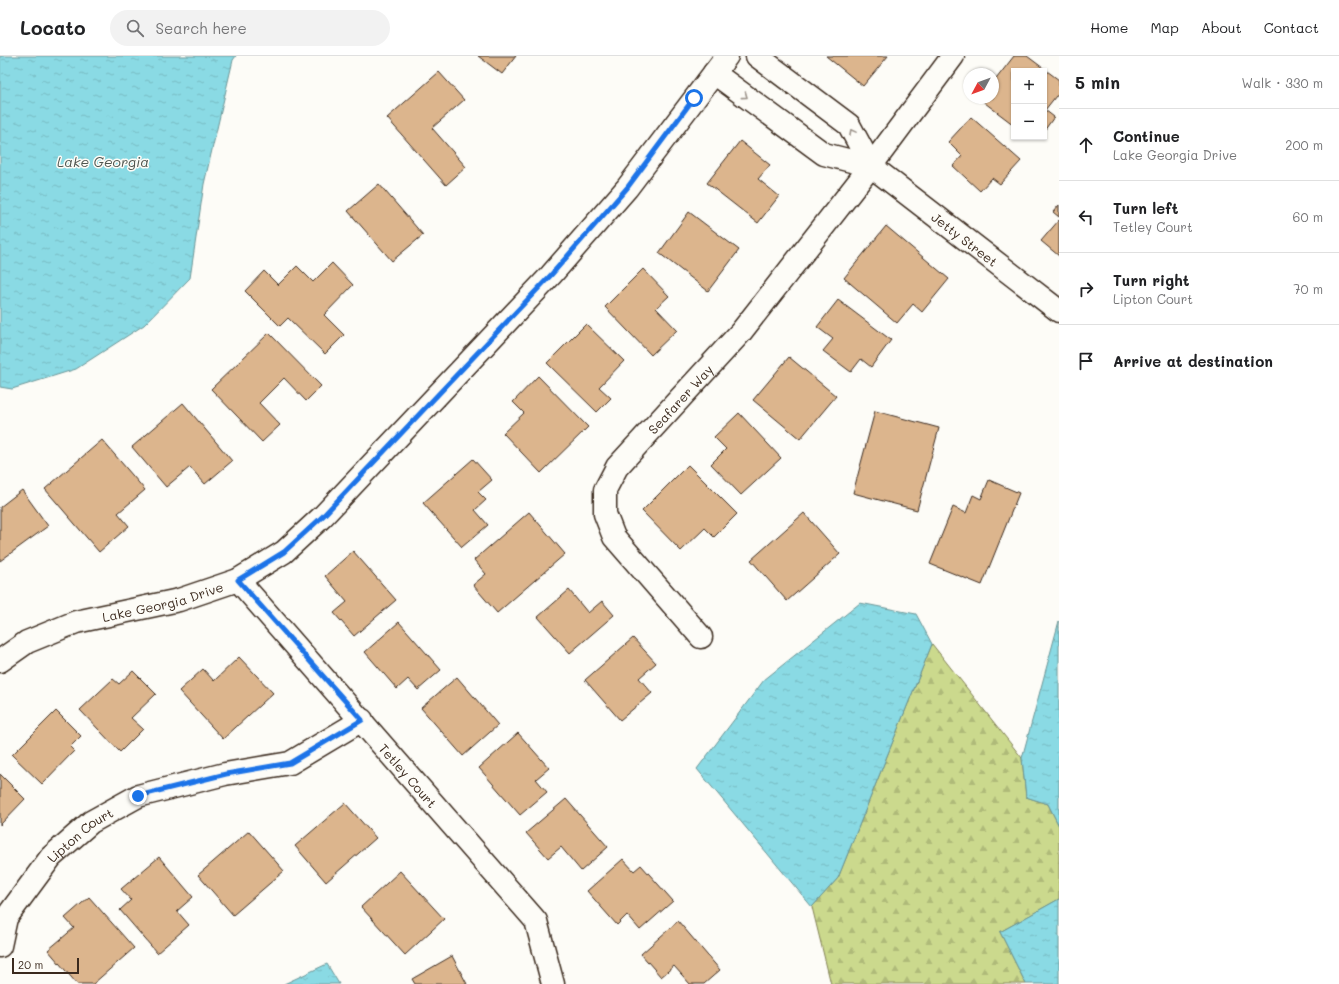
<!DOCTYPE html>
<meta charset="utf-8">
<style>
body{margin:0;font-family:Mali,sans-serif;background:#f2f2f2;color:#202124}
.controls{position:absolute;right:12px;top:12px;display:grid;overflow:hidden;border-radius:0px;box-shadow:0 1px 3px #0004}
.controls button{width:36px;height:36px;display:grid;place-items:center;padding:0;border:0;border-bottom:1px solid #e0e0e0;background:#fff;color:#202124;font:20px sans-serif}
.compass{position:absolute;left:963px;top:12px;width:36px;height:36px;border-radius:50%;background:#fff;box-shadow:0 1px 3px #0004;rotate:229deg}
.scale{position:absolute;left:12px;bottom:10px;width:67px;box-sizing:border-box;padding-left:4px;border:2px solid #3b2a1e;border-top:0;font-size:11px;line-height:14px;white-space:nowrap;color:#3b2a1e;-webkit-text-stroke:3px #fdfcf7;paint-order:stroke}
.stop{position:absolute;width:12px;height:12px;margin:-9px;border:3px solid #1a73e8;border-radius:50%;background:#fff}
.stop.end{background:#1a73e8;border-color:#fff;box-shadow:0 1px 4px #0008}
.list{margin:0;padding:0;list-style:none}
h2{display:flex;justify-content:space-between;align-items:center;height:52px;margin:0;padding:0 16px;font-size:17px}
h2 small{font-size:13px;font-weight:400;color:#757577}
.list li{display:grid;grid-template-columns:26px 1fr auto;gap:12px;align-items:center;box-sizing:border-box;height:72px;padding:0 16px;border-top:1px solid #e0e0e0}
.list b{display:block;font-size:15px;white-space:nowrap}
.list p{margin:0;font-size:13px;white-space:nowrap;color:#757577}
.list em{font-size:13px;font-style:normal;color:#757577}
.icon{flex:none;width:22px;height:22px;fill:none;stroke:currentColor;stroke-width:2;stroke-linecap:round;stroke-linejoin:round}
.map{position:relative;flex:none;width:1059px;height:928px;overflow:hidden}
header{display:flex;align-items:center;gap:24px;box-sizing:border-box;height:56px;padding:0 20px;background:#fff;border-bottom:1px solid #e0e0e0}
header strong{font-size:19px}
nav{display:flex;gap:22px;margin-inline-start:auto;font-size:14px}
.search{width:280px;height:36px;background:#f2f2f2;display:flex;align-items:center;gap:10px;box-sizing:border-box;padding:0 14px;border-radius:22px;color:#757577;font-size:15px}
main{display:flex}
aside{flex:1;background:#fff}
.map>svg:first-child{display:block}
.forest{fill:url(#forest-firs);stroke:#838256}
.water{fill:url(#water-ripples);stroke:#6a9495}
.building{fill:#dcb58d;stroke:#3b2a1e}
.lines{fill:none;stroke-linecap:round;stroke-linejoin:round}
.minor-casing{stroke:#3b2a1e;stroke-width:25}
.minor{stroke:#fdfcf7;stroke-width:22}
.oneway{stroke:#9c938a}
.route{stroke:#1a73e8;stroke-width:5}
.labels{text-anchor:middle;dominant-baseline:central;stroke-width:3;stroke-linejoin:round;paint-order:stroke}
.street-label{font-size:13px;fill:#3b2a1e;stroke:#fdfcf7}
.water-label{font-size:14px;font-style:italic;fill:#4f5650;stroke:#fdfcf7}
</style>
<header>
<strong>Locato</strong>
<div class="search"><svg class="icon" aria-label="search" viewBox="0 0 24 24"><circle cx="10" cy="10" r="6"/><path d="M15 15l6 6"/></svg>Search here</div>
<nav><a>Home</a><a>Map</a><a>About</a><a>Contact</a></nav>
</header>
<main>
<div class="map">
<svg width="1059" height="928" viewBox="0 0 1059 928">
<defs>
<pattern id="forest-firs" width="22" height="20" patternUnits="userSpaceOnUse"><rect width="22" height="20" fill="#cbd98d"/><path d="M5 1l3.5 6h-7zM16 11l3.5 6h-7z" fill="#afba79"/></pattern>
<pattern id="water-ripples" width="26" height="14" patternUnits="userSpaceOnUse"><rect width="26" height="14" fill="#8adae4"/><path d="M2 4q2-2 4 0t4 0M15 11q2-2 4 0t4 0" fill="none" stroke="#78bbc3"/></pattern>
</defs>
<rect width="100%" height="100%" fill="#fdfcf7"/>
<filter id="ink" filterUnits="userSpaceOnUse"><feTurbulence type="fractalNoise" baseFrequency=".025" numOctaves="2"/><feDisplacementMap in="SourceGraphic" scale="8" xChannelSelector="R" yChannelSelector="G"/><feConvolveMatrix kernelMatrix="1 2 1 2 8 2 1 2 1" color-interpolation-filters="sRGB"/></filter>
<g filter="url(#ink)">
<!-- forest -->
<path class="forest" d="M932 588 1022 702 1026 741 1048 748 1059 770V843L1000 876 1026 928H831L812 851 838 822Z"/>
<!-- water -->
<path class="water" d="M0 0H236L233 4 204 128 190 222 144 269 76 313 12 333 0 331Z
M860 547 916 558 932 588 838 822 812 851 697 713 764 624Z
M1059 565V770L1048 748 1026 741 1022 702Z
M1059 843V928H1026L1000 876Z
M327 908 339 928H284Z"/>
<!-- building -->
<path class="building" d="M478 0H516L502 18Z
M826 0H888L863 30Z
M1014 0H1027L1059 24V40H1056L1045 54 1054 61 1044 75V15H1014V69L981 44 982 42H993V27Z
M439 16 464 44 432 72 466 111 446 129 387 62Z
M971 61 1021 105 1000 128 992 122 980 135 953 110 962 100 948 86Z
M740 85 770 109 758 123 779 140 758 167 707 127Z
M379 128 423 179 392 205 348 155Z
M1059 149V161L1053 156Z
M689 156 739 194 708 235 659 197Z
M1059 164V200L1041 185Z
M886 170 949 223 922 256 913 248 897 267 844 222Z
M332 207 353 229 324 259 344 279 325 298 288 262 280 270 245 235 264 215 278 229 297 210 313 226Z
M643 213 669 240 656 252 677 274 651 299 605 251Z
M838 244 891 284 871 311 861 303 851 316 823 295 833 283 817 271Z
M586 268 624 305 599 331 611 342 597 356 547 307Z
M269 277 321 330 306 345 284 322 259 347 280 369 262 386 211 333Z
M789 301 836 340 800 383 753 344Z
M538 320 588 371 541 417 503 377 524 357 513 346Z
M183 347 232 405 205 428 190 411 166 431 132 391Z
M875 355 939 372 917 454 853 437Z
M739 357 781 402 741 439 711 408 726 393 714 381Z
M102 384 145 434 118 457 129 470 99 496 45 433Z
M473 403 492 424 478 436 486 444 475 454 488 469 462 491 423 447Z
M688 409 737 458 714 481 705 472 681 495 642 455Z
M989 424 1019 437 982 529 930 508 953 451 966 457 973 439 981 443Z
M22 434 48 470 0 505V451Z
M529 456 565 498 497 557 473 529 486 518 474 504Z
M804 457 840 498 787 545 751 504Z
M353 495 396 544 354 580 334 557 347 546 325 520Z
M569 534 588 557 602 545 614 559 570 597 538 561Z
M399 566 441 614 418 634 408 623 397 633 365 596Z
M633 582 656 607 639 622 652 637 620 664 585 624Z
M239 601 273 637 223 683 179 635 203 613 214 625Z
M133 615 156 638 131 662 143 673 120 696 80 654 113 623 119 628Z
M457 621 498 669 463 700 421 652Z
M56 655 81 680 70 691 74 695 42 728 12 699Z
M518 677 549 712 536 723 547 736 520 759 479 712Z
M0 718 25 743 0 769Z
M566 743 608 791 581 815 561 791 548 802 526 777Z
M345 747 376 782 326 826 295 790Z
M249 775 284 815 233 859 198 819Z
M159 801 193 841 177 855 189 869 157 897 120 854 131 844 121 833Z
M623 803 634 815 641 809 673 845 640 874 627 859 617 869 587 835Z
M400 815 444 863 405 899 361 851Z
M89 841 134 892 93 928H77L48 894 74 872 65 862Z
M678 865 720 914 704 928H690L674 910 661 921 641 898Z
M452 900 467 928H415L412 923Z"/>
<g class="lines">
<defs>
<g id="minor">
<path d="M757 0 849 69 871 110"/>
<path id="s1" d="M714 17 824 98 871 110 1059 255"/>
<path id="s2" d="M238 524 536 865 553 928"/>
<path id="s3" d="M701 581 614 481 605 458V434L617 411 741 276 871 110 953 0"/>
<path id="s4" d="M0 605 27 586 76 566 179 544 238 524 284 496 323 460 551 219 627 132 727 0"/>
<path id="s5" d="M0 890 6 862 51 801 91 766 138 740 225 718 290 707 362 664"/>
</g>
</defs>
<!-- minor casing -->
<use href="#minor" class="minor-casing"/>
<!-- minor -->
<use href="#minor" class="minor"/>
</g>
<!-- one-way arrows -->
<defs><path id="oneway-chevron" d="M-2-3.5L2.5 0L-2 3.5" fill="none" stroke-width="1.6" stroke-linecap="round" stroke-linejoin="round"/></defs>
<g class="oneway">
<use href="#oneway-chevron" transform="translate(745 40) rotate(36)"/>
<use href="#oneway-chevron" transform="translate(852 76) rotate(-118)"/>
</g>
</g>
<g class="lines" filter="url(#ink)">
<!-- route -->
<path class="route" d="M138 740 226 718 290 707 362 664 238 524 284 496 323 460 551 219 627 132 694 42"/>
</g>
<g class="labels">
<!-- street labels -->
<g class="street-label">
<text stroke="none"><textPath href="#s1" startOffset="304">Jetty Street</textPath></text>
<text stroke="none"><textPath href="#s3" startOffset="300">Seafarer Way</textPath></text>
<text stroke="none"><textPath href="#s4" startOffset="175">Lake Georgia Drive</textPath></text>
<text stroke="none"><textPath href="#s2" startOffset="259">Tetley Court</textPath></text>
<text stroke="none"><textPath href="#s5" startOffset="141">Lipton Court</textPath></text>
</g>
<!-- water labels -->
<g class="water-label">
<text x="103" y="105">Lake Georgia</text>
</g>
</g>
</svg>
<div class="controls">
<button>+</button>
<button>−</button>
</div>
<svg class="compass" viewBox="-18 -18 36 36"><path d="M0-13l5 13h-10z" fill="#e53935"/><path d="M0 13l5-13h-10z" fill="#757577"/></svg>
<div class="scale">20 m</div>
<div class="stop" style="left:694px;top:42px"></div>
<div class="stop end" style="left:138px;top:740px"></div>
</div>
<aside>
<h2>5 min<small>Walk · 330 m</small></h2>
<ul class="list">
<li><svg class="icon" aria-label="ahead" viewBox="0 0 24 24"><path d="M12 20V5M6 11l6-6 6 6"/></svg><div><b>Continue</b><p>Lake Georgia Drive</p></div><em>200 m</em></li>
<li><svg class="icon" aria-label="left" viewBox="0 0 24 24"><path d="M17 20v-9H6M10 6l-5 5 5 5"/></svg><div><b>Turn left</b><p>Tetley Court</p></div><em>60 m</em></li>
<li><svg class="icon" aria-label="right" viewBox="0 0 24 24"><path d="M7 20v-9h11M14 6l5 5-5 5"/></svg><div><b>Turn right</b><p>Lipton Court</p></div><em>70 m</em></li>
<li><svg class="icon" aria-label="arrive" viewBox="0 0 24 24"><path d="M6 21V4h12l-3 4 3 4H6"/></svg><div><b>Arrive at destination</b></div></li>
</ul>
</aside>
</main>
